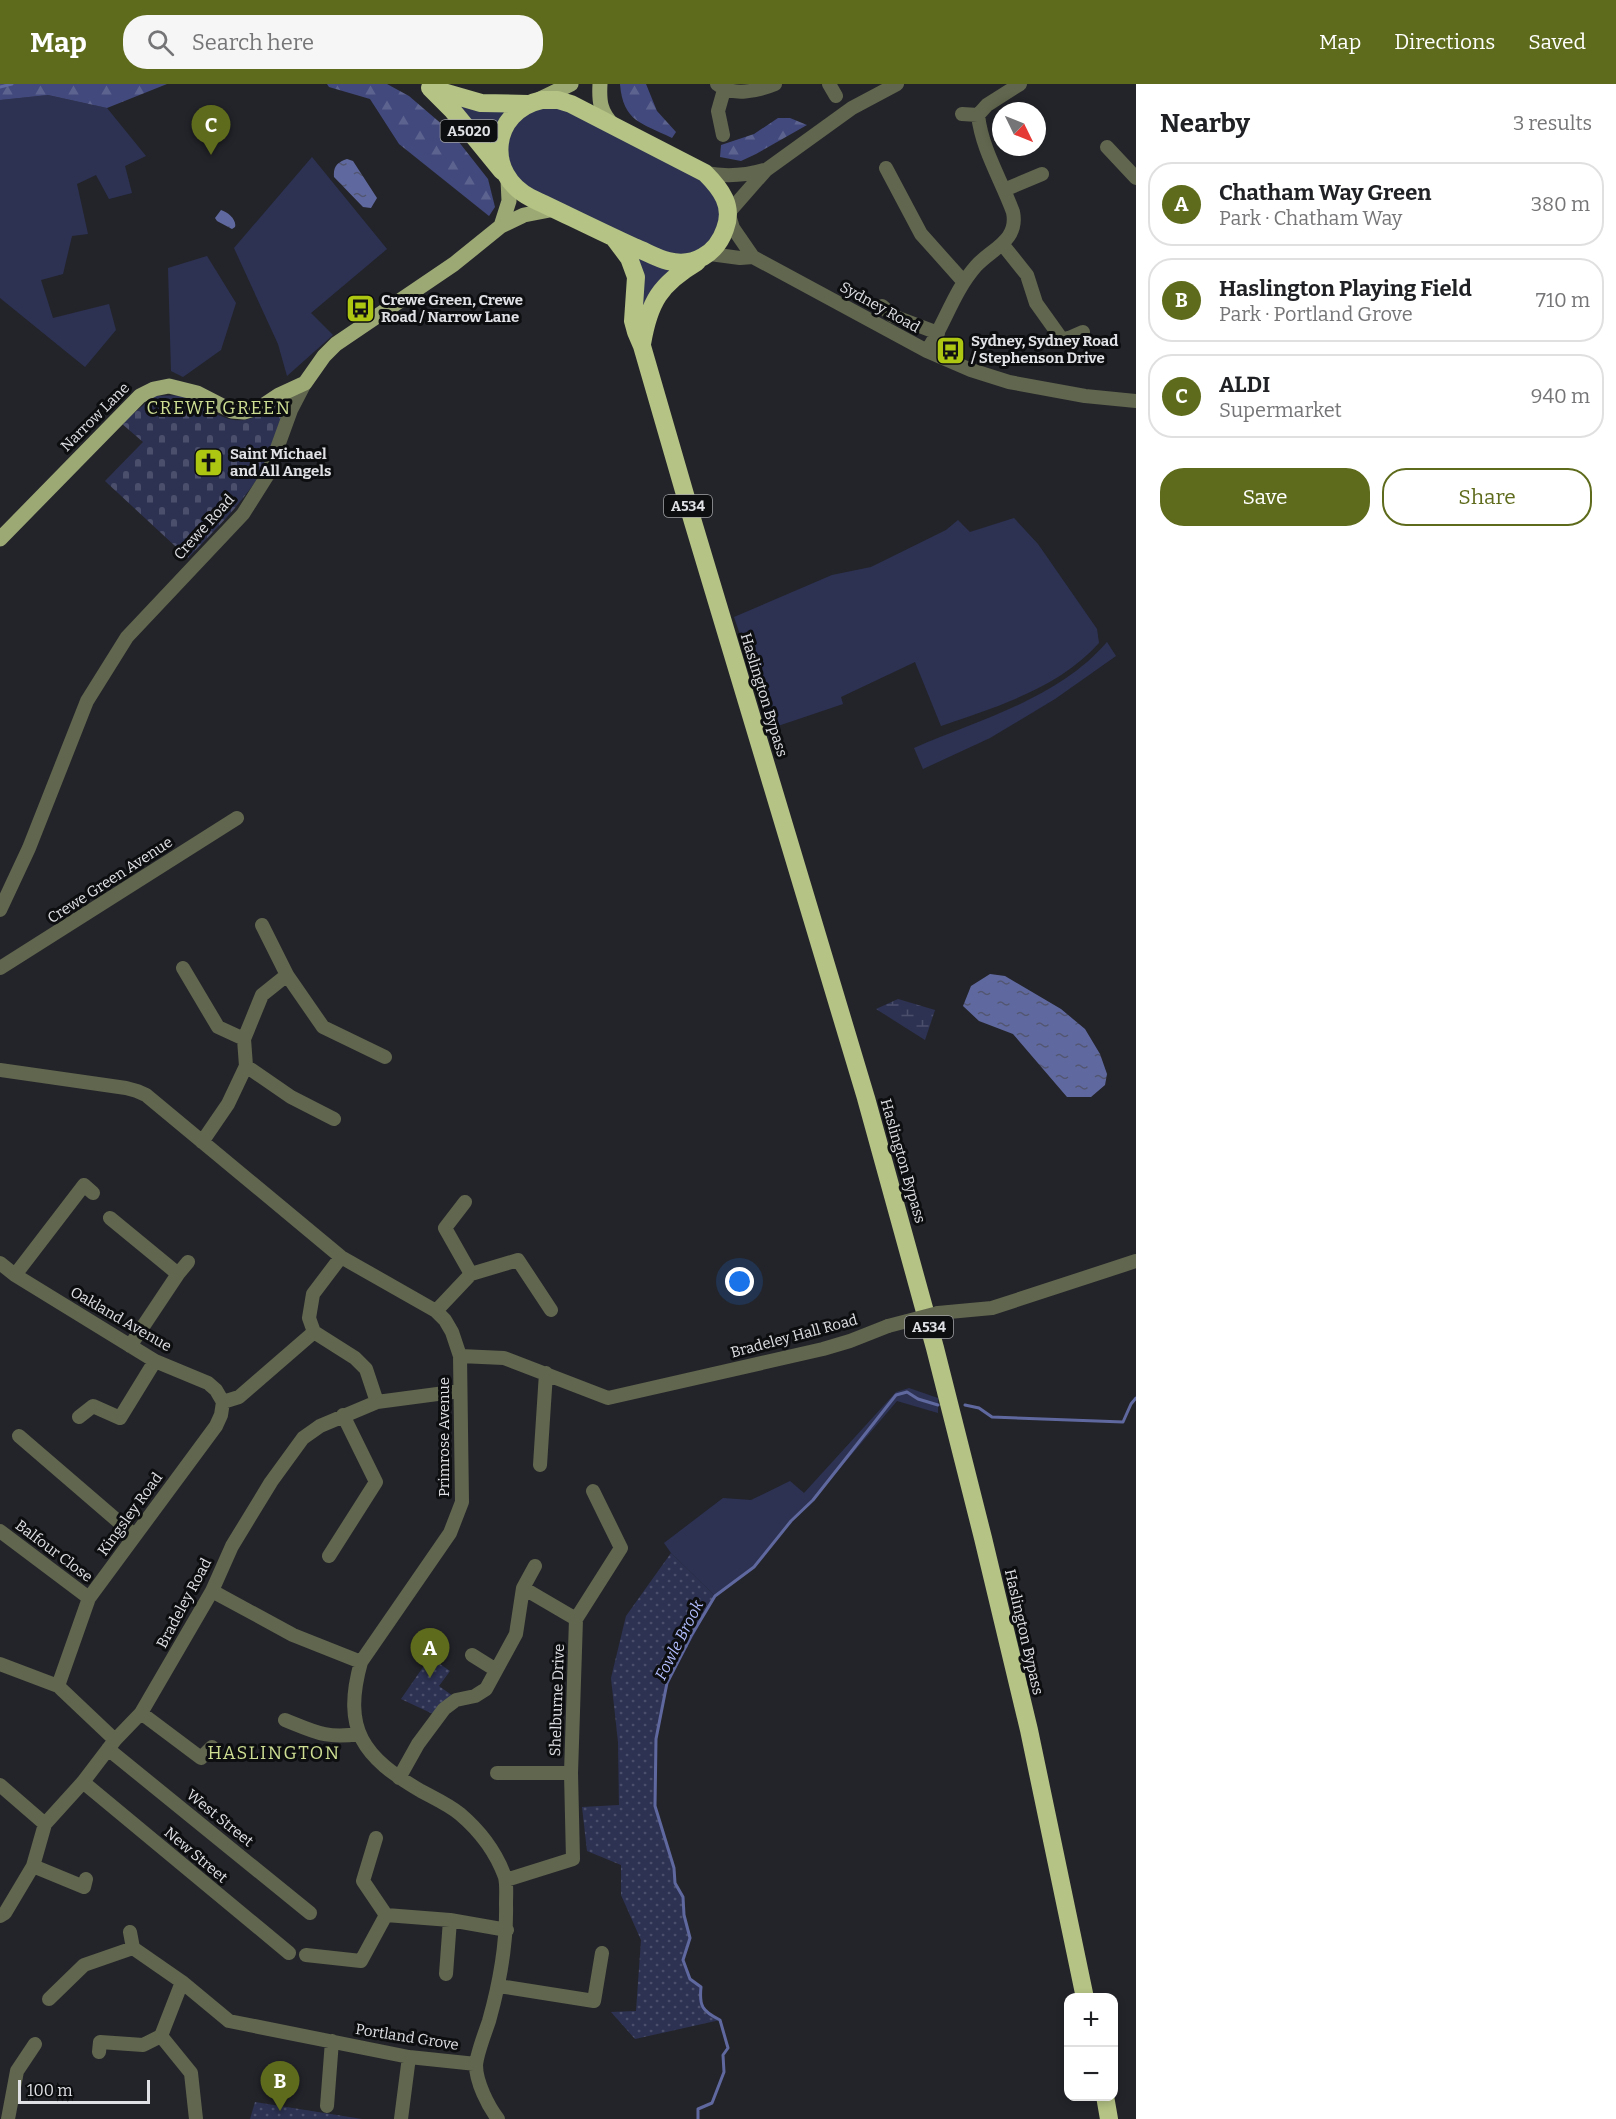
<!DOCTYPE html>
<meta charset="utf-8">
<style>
body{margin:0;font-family:Bitter,serif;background:#f6f6f6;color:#202124}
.controls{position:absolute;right:18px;bottom:18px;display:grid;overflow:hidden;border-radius:12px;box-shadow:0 3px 9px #0003}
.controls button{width:54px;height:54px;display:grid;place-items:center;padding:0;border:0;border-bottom:2px solid #e0e0e0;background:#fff;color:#202124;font:30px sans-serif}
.compass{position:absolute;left:992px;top:18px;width:54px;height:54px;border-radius:50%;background:#fff;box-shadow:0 3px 9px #0003;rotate:133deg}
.scale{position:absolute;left:18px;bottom:15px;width:132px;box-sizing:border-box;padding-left:6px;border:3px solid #e0e1e5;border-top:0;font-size:16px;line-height:21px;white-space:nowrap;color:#e0e1e5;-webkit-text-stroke:4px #0d0e10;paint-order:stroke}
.you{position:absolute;left:740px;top:1198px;width:21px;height:21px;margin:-15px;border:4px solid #fff;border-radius:50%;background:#1a73e8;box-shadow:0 0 0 9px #1a73e833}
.badge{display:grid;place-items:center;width:39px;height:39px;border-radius:50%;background:#5f6b1c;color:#fff;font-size:20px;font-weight:700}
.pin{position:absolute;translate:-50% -50px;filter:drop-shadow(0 2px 3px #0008)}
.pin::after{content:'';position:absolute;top:32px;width:21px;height:18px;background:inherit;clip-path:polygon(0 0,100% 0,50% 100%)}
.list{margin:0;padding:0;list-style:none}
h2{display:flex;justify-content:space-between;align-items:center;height:78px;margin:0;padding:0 24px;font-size:26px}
h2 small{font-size:20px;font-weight:400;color:#757577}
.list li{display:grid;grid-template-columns:39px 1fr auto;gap:18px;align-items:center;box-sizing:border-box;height:84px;margin:0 12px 12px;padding:0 12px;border:2px solid #e0e0e0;border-radius:24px}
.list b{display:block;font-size:22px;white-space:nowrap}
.list p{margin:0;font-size:20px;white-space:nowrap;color:#757577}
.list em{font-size:20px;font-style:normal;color:#757577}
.actions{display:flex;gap:12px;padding:18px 24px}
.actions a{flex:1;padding:14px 0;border:2px solid #5f6b1c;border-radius:24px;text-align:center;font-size:21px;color:#5f6b1c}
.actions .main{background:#5f6b1c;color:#fff}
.icon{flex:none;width:33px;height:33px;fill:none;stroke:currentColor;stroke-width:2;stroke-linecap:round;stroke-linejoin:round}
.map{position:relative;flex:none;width:1136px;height:2035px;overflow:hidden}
header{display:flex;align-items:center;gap:36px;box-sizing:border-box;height:84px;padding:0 30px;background:#5f6b1c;color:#fff}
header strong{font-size:28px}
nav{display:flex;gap:33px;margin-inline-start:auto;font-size:21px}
.search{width:420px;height:54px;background:#f6f6f6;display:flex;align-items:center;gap:15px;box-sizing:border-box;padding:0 21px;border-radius:24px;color:#757577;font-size:22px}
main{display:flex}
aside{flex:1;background:#fff}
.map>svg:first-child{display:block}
.green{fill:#2d3253}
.forest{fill:url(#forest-firs)}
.wetland{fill:url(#wetland-marsh)}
.cemetery{fill:url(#cemetery-stones)}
.park{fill:url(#park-dots)}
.water{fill:url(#water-ripples)}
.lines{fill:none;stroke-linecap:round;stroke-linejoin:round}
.stream{stroke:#60699f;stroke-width:3}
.minor{stroke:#61674e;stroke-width:14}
.major{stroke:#9da975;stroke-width:15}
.highway{stroke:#b5c384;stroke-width:18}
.minor-bridge{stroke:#61674e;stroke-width:14}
.labels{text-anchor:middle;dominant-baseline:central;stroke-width:6;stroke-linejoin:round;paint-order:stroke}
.shield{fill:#0d0e10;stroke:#a1a2a5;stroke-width:1.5}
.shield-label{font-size:14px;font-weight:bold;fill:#e0e1e5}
.poi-label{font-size:15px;font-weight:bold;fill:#e0e1e5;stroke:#0d0e10;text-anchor:start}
.street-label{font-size:15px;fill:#e0e1e5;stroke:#0d0e10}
.water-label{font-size:16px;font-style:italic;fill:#b2bdfe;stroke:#0d0e10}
.quarter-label{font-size:18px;letter-spacing:1.5px;fill:#cedf93;stroke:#0d0e10}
</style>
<header>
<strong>Map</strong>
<div class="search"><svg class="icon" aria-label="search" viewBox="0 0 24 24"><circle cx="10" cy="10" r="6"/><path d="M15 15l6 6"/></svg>Search here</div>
<nav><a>Map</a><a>Directions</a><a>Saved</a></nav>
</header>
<main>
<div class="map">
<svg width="1136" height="2035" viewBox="0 0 1136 2035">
<defs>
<pattern id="forest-firs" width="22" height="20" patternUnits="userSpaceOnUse" patternTransform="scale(1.5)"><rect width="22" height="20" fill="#42497d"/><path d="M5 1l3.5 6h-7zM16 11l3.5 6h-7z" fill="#5d638f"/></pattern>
<pattern id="wetland-marsh" width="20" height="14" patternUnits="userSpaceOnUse" patternTransform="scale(1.5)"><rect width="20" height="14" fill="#2d3253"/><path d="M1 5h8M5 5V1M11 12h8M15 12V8" fill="none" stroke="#4b4f6c"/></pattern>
<pattern id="cemetery-stones" width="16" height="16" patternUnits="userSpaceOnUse" patternTransform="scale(1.5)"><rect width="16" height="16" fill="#2d3253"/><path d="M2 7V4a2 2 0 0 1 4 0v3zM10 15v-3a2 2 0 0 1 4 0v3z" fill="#4b4f6c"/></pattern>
<pattern id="park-dots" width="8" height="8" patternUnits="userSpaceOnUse" patternTransform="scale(1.5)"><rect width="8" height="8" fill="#2d3253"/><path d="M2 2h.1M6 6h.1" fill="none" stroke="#4b4f6c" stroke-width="1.8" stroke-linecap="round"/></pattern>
<pattern id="water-ripples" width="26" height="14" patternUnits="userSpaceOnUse" patternTransform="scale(1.5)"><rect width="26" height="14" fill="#60699f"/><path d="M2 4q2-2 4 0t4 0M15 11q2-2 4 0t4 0" fill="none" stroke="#525672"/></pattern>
</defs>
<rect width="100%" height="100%" fill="#23242a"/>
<!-- green -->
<path class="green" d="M48 11 107 24 146 72 125 82 132 109 109 115 96 91 77 100 88 150 72 152 63 190 41 196 53 234 109 220 116 246 85 283 0 214V16Z
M542 14 717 101 725 145 681 188 646 240 637 202 614 154 541 119 453 27 466 16Z
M312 73 387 165 311 229 333 251 287 292 278 260 234 164Z
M207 172 236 219 221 266 183 293 171 287 168 184Z
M1014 434 1038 460 1097 545 1099 559C1059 604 996 623 941 642L915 578 841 613 843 620 772 644 734 533 832 491 871 483 946 446 958 436 970 448Z
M1107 558 1116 572 1055 615 990 654 923 685 914 664C980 635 1058 615 1107 558Z
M909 1304 938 1314V1329L897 1317 813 1416 791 1437 754 1483 715 1512 671 1469 664 1459 723 1414 751 1416 790 1397 804 1409 896 1308Z"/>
<!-- forest -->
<path class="forest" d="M0 0H167L107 24 48 11 0 16Z
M327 0H387L409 12 451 48 488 95 495 123 489 132 399 60 370 15 329 3Z
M620 0H646L657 27 676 48 672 54C642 39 623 38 620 0Z
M778 34H790L807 41 756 70 741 77 720 73 721 61 754 50Z"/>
<!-- wetland -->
<path class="wetland" d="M898 915 935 926 925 956 876 925Z"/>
<!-- cemetery -->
<path class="cemetery" d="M188 311C205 324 229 343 252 334 263 329 274 322 285 316L287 322C279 345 272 371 259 392 239 423 213 448 188 474L105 397 143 358 121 339 155 312Z"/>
<!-- park -->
<path class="park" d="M671 1469 715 1512 668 1599 656 1655 655 1722 674 1784 675 1799 683 1813 684 1831 690 1854 683 1876 690 1895 701 1903C699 1922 702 1927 720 1936L635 1955 611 1928 636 1927 641 1856 621 1811V1781L587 1767 582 1723 619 1721 618 1658 611 1594 626 1532Z
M430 1573 450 1587 439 1602 453 1612 433 1630 401 1615Z
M255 2018 362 2035H250Z"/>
<!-- water -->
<path class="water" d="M347 75 353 77 377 114 371 124 363 123 334 93C333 82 338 78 347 75Z
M221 126C228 128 237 136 235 143L232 145 217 137 215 134Z
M990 890 1005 892 1061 925 1085 945 1100 970 1107 990 1105 1001 1091 1013H1067L1013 950 979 937 963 922 971 902Z"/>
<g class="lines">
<!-- stream -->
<path class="stream" d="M0 3 12 0
M965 1321 979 1324 992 1333 1123 1338 1131 1320 1136 1314
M698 2035V2025L712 2019 724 1988 723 1971 728 1964 720 1936C702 1927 699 1922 701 1903L690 1895 683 1876 690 1854 684 1831 683 1813 675 1799 674 1784 655 1722 656 1655 667 1599 691 1552 715 1512 754 1483 791 1437 813 1416 896 1311 907 1308 918 1315 938 1321"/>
<!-- minor -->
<path class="minor" d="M717 0C732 13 758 7 775 0
M829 0 836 12
M962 30 978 31
M723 51 718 27 724 6
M1107 63 1136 94
M886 84 921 150 963 197
M705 89C727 93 744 92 764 86
M1004 106 1042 90
M729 128 766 86 852 24 897 0
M729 131 733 144 753 173 927 267 971 286 1009 298 1085 312 1136 317
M1003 161 1027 191 1036 219 1061 254 1067 255 1083 248
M710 170 740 174 753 173
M882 222 893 232 938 249
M927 267C945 239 954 207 976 182 991 165 1019 157 1013 128 1001 95 982 66 978 31L987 21 1020 0
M0 826 29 764 87 617 127 553 243 430 267 392 291 326 305 299
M262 841 287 891
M0 884 237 734
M183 884 218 943 244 955
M246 982 291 1013 334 1035
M0 986 126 1004 137 1007 146 1011 341 1173 436 1227 445 1236 452 1248 460 1272 462 1418 450 1449 361 1578C342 1646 363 1673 421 1707 434 1714 449 1721 460 1730 480 1747 496 1768 505 1793 507 1801 506 1811 506 1820 507 1860 500 1898 489 1937 485 1949 477 1969 476 1981 476 1998 488 2022 498 2035
M202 1058 228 1020 246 982 244 955 262 911 287 891 323 943 385 973
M465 1118 445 1144 471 1190
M110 1134 178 1190
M341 1173 313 1210 309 1234 314 1248 355 1274 366 1285 377 1318
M0 1179 15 1191 155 1277 208 1299 216 1306 223 1318
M15 1191 84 1101 93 1109
M436 1227 471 1190 518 1176 551 1226
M938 1229 992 1224 1136 1177
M130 1262 178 1190 188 1178
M460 1272 504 1274 608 1314 823 1265 850 1257 888 1242
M79 1333 93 1322 120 1334 155 1277
M19 1352 134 1451
M540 1381 546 1289
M0 1447 89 1514
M329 1472 376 1398 343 1331
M523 1504 535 1482
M212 1507 293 1551 361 1578
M472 1571 496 1586
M0 1580 58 1602
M141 1629 201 1674 212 1663
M285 1636C315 1648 326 1655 359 1650
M115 1656 58 1602 89 1514 216 1342 221 1331 223 1318 239 1313 314 1248
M108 1665 310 1829
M497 1689H571
M399 1694 418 1660 444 1625 456 1616 475 1612 486 1605 516 1550 523 1504 576 1535
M83 1698 289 1869
M0 1701 45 1740
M376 1754 363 1797 386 1831
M33 1782 84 1803 86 1795
M506 1796 573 1775 571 1689 576 1535 621 1464 593 1407
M0 1832 5 1829 33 1782 45 1740 83 1698 115 1656 141 1629 212 1507 232 1462 271 1398 303 1354 320 1342 377 1318 460 1307
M130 1848 133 1864
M306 1871 361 1877 386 1831 450 1836 507 1846
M446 1890 450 1836
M182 1898 161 1952 191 1989 196 2035
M499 1902 594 1917 602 1869
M49 1915 84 1881 133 1864 182 1898 229 1937 409 1973 476 1980
M99 1968 100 1958 143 1961 161 1952
M327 2022 332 1957
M8 2035 17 1987 35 1960
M401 2035 409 1973"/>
<!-- major -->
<path class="major" d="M600 0C599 17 600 28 613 41
M540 15 571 0
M501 142 509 117 508 96
M0 455 140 312 154 305 169 302 197 309 232 327 244 328 261 323 279 311 305 299 324 272 336 260 454 180 501 142 524 131 555 125"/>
<!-- highway -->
<path class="highway" d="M430 4 453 27 502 87
M433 5 481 19 528 20
M542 16H558L571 20 705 89C721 105 734 122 725 145 717 169 694 184 668 177 656 174 645 167 634 163 599 147 565 130 531 114 484 90 491 27 542 16Z
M614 154 629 174 636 193 633 237 636 248 642 262 693 438 866 1014 935 1264 983 1454 1029 1646 1085 1914
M642 260C649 218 660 200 697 178
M1105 2012 1109 2035"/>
<!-- minor-bridge -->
<path class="minor-bridge" d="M888 1242 938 1229"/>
</g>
<!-- icons -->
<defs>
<symbol id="bus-square" viewBox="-11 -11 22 22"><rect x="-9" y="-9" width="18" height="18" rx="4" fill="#acc612" stroke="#0d0e10"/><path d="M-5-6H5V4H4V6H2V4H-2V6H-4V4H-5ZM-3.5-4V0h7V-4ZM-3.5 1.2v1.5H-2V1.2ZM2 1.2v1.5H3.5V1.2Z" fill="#111"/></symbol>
<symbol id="church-square" viewBox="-11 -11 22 22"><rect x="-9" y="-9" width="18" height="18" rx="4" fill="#acc612" stroke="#0d0e10"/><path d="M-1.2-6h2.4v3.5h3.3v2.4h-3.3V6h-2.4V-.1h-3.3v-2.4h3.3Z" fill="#111"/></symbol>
</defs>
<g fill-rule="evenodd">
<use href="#bus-square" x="344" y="208" width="33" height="33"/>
<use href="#bus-square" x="934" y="250" width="33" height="33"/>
<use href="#church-square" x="192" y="362" width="33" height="33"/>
</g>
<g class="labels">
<!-- shield labels -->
<g class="shield">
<rect x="440.5" y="36" width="57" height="22" rx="4.5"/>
<rect x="664" y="411" width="48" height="22" rx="4.5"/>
<rect x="905" y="1232" width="48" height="22" rx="4.5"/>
</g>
<g class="shield-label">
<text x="469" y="47">A5020</text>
<text x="688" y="422">A534</text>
<text x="929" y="1243">A534</text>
</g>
<!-- poi labels -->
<g class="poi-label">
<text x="381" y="216">Crewe Green, Crewe<tspan x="381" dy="17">Road / Narrow Lane</tspan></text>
<text x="971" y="257">Sydney, Sydney Road<tspan x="971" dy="17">/ Stephenson Drive</tspan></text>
<text x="230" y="370">Saint Michael<tspan x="230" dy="17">and All Angels</tspan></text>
</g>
<!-- street labels -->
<g class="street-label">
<text transform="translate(880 223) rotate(29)">Sydney Road</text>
<text transform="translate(95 333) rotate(-45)">Narrow Lane</text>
<text transform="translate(204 443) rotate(-48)">Crewe Road</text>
<text transform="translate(764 611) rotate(73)">Haslington Bypass</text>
<text transform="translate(110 796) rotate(-33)">Crewe Green Avenue</text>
<text transform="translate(903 1077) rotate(74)">Haslington Bypass</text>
<text transform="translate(121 1235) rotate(30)">Oakland Avenue</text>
<text transform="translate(794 1252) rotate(-15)">Bradeley Hall Road</text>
<text transform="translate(444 1353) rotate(-90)">Primrose Avenue</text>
<text transform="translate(130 1430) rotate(-54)">Kingsley Road</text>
<text transform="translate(54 1467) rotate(37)">Balfour Close</text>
<text transform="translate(184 1519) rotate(-62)">Bradeley Road</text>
<text transform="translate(1024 1548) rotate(77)">Haslington Bypass</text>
<text transform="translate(557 1616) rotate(-88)">Shelburne Drive</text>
<text transform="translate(220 1734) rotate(39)">West Street</text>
<text transform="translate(196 1771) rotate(40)">New Street</text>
<text transform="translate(407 1953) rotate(9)">Portland Grove</text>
</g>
<!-- water labels -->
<g class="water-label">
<text transform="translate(679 1556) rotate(-63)">Fowle Brook</text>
</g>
<!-- quarter labels -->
<g class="quarter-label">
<text x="219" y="324">CREWE GREEN</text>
<text x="274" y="1669">HASLINGTON</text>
</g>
</g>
</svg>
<div class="controls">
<button>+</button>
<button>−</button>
</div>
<svg class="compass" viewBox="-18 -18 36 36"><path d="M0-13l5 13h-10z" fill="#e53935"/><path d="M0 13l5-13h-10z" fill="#757577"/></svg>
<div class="scale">100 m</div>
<div class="you"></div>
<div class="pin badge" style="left:430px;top:1594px">A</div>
<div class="pin badge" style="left:280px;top:2027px">B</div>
<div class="pin badge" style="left:211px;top:71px">C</div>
</div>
<aside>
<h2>Nearby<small>3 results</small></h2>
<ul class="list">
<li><span class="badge">A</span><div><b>Chatham Way Green</b><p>Park · Chatham Way</p></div><em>380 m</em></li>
<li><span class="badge">B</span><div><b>Haslington Playing Field</b><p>Park · Portland Grove</p></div><em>710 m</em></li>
<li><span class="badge">C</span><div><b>ALDI</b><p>Supermarket</p></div><em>940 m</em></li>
</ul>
<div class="actions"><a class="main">Save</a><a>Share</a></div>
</aside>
</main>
